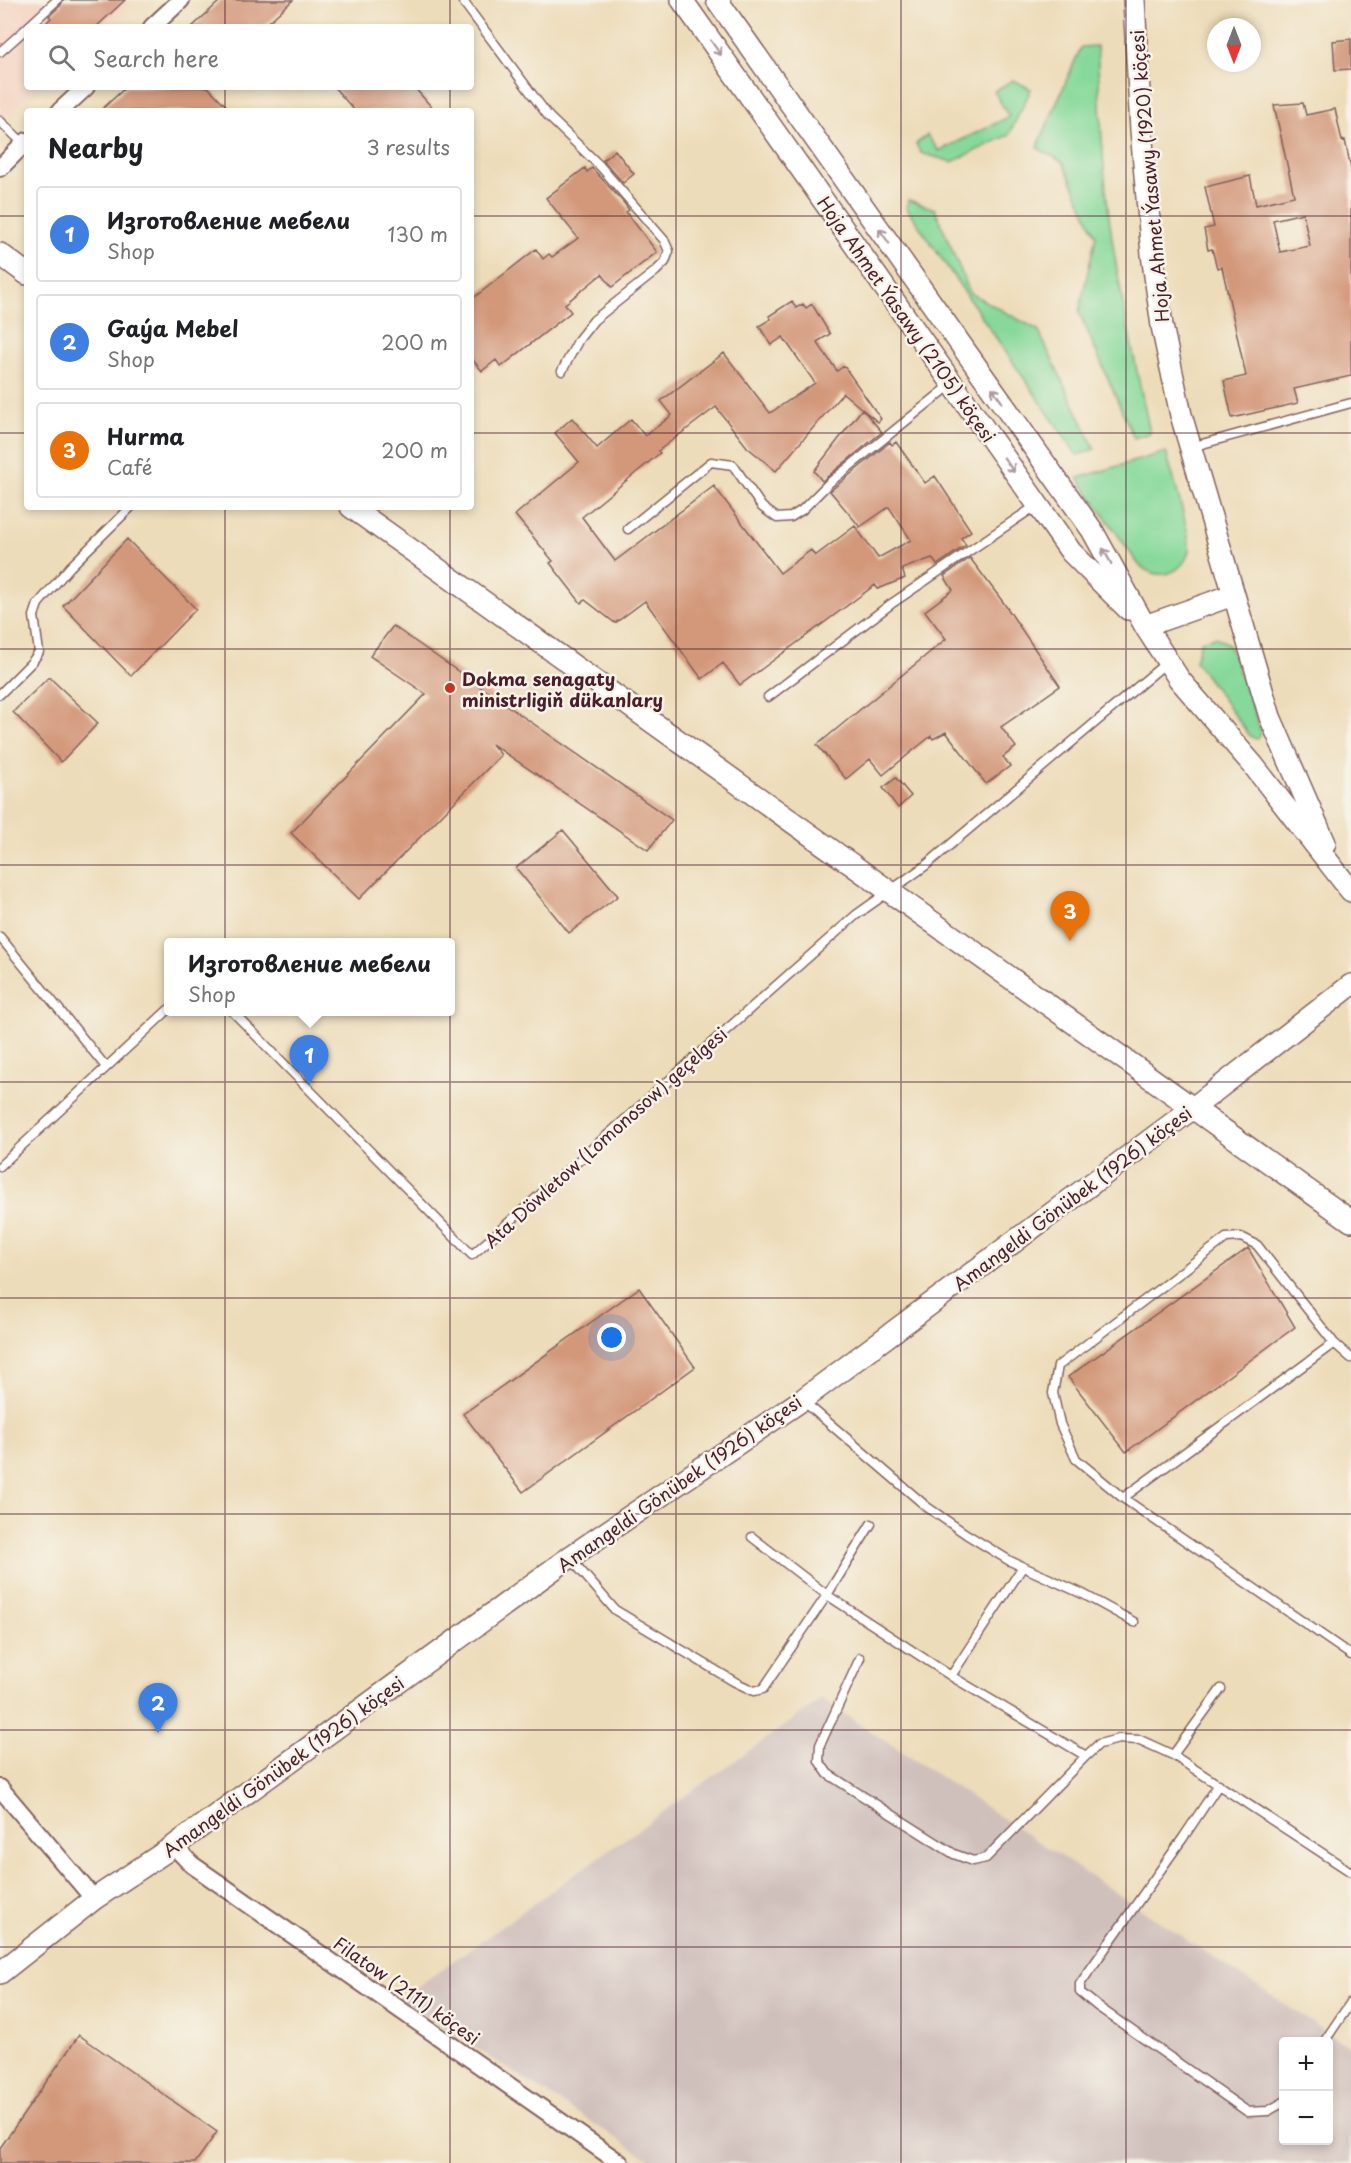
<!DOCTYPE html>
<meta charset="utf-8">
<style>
body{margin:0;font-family:"Playpen Sans",sans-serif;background:#f2f2f2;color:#202124}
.controls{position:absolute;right:18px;bottom:18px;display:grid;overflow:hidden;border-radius:6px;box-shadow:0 3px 9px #0003}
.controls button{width:54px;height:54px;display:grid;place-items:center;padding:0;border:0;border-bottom:2px solid #e0e0e0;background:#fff;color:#202124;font:30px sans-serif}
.compass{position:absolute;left:1207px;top:18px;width:54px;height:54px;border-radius:50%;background:#fff;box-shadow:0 3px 9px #0003;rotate:180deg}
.you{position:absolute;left:612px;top:1338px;width:21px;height:21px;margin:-15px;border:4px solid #fff;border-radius:50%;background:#1a73e8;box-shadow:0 0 0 9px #1a73e833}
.badge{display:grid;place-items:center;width:39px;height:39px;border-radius:50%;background:#c8321e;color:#fff;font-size:20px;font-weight:700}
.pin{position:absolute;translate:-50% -50px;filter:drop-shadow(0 2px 3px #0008)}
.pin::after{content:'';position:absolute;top:32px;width:21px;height:18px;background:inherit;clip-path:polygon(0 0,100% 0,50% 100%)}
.popup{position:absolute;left:164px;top:938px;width:291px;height:78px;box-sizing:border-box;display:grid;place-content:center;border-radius:6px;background:#fff;filter:drop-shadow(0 2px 4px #0005);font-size:20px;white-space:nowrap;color:#757577}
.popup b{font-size:22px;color:#202124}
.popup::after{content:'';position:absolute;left:50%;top:100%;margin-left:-12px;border:12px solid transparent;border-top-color:#fff}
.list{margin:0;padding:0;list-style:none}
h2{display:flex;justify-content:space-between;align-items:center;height:78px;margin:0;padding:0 24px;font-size:26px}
h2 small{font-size:20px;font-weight:400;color:#757577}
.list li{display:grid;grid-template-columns:39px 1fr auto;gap:18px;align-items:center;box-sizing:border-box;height:96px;margin:0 12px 12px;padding:0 12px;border:2px solid #e0e0e0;border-radius:6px}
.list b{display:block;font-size:22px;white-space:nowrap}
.list p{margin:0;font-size:20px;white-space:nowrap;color:#757577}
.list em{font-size:20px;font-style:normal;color:#757577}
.icon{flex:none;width:33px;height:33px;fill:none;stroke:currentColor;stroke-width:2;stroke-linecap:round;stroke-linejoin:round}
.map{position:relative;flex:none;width:1351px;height:2163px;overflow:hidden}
.search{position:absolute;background:#fff;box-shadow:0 3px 9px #0003;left:24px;top:24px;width:450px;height:66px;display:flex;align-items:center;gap:15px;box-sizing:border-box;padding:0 21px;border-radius:6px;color:#757577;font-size:22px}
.panel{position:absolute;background:#fff;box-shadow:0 3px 9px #0003;left:24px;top:108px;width:450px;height:402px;border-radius:6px}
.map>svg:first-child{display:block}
.built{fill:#f4d3c1}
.industrial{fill:#d0c0bc;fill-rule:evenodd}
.green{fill:#86d99a;stroke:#687c62;stroke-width:1.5}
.building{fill:#d3987a;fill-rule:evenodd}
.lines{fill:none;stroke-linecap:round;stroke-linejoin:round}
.service-casing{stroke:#83615d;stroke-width:11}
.minor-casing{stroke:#83615d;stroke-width:20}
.tertiary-casing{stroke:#83615d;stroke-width:24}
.service{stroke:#fff;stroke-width:8}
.minor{stroke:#fff;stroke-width:16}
.tertiary{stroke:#fff;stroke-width:21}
.oneway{stroke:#ae9aa0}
.grid{fill:none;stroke:#4a1f2b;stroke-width:1.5;stroke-opacity:0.55}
.poi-dot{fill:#c8321e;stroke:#f7f3e8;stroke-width:2}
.labels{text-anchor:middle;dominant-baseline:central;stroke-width:5;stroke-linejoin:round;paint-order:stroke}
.street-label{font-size:18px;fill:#4a1f2b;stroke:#f7f3e8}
.poi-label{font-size:18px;font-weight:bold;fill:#4a1f2b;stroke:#f7f3e8;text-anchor:start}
</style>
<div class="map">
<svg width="1351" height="2163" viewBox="0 0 1351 2163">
<rect width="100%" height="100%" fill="#f7f3e8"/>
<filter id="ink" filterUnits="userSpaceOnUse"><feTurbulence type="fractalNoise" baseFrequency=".0167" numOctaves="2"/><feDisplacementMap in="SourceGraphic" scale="12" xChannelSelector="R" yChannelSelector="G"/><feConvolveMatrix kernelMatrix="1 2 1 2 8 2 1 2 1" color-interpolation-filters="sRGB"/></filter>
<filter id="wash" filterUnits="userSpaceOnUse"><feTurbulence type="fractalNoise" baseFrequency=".008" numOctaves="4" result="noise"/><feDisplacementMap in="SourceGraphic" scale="24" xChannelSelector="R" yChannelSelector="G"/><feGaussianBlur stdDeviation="1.35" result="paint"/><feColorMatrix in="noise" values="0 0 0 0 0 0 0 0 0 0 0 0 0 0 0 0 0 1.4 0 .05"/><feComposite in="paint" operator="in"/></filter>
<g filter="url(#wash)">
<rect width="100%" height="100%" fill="#eddcb9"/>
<!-- built -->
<path class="built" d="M0 0H135L107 27H27V87H42L0 125Z"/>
<!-- industrial -->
<path class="industrial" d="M822 1699 1351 2048V2163H655L400 1999ZM1284 2042H1328V2140H1284Z"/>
<!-- green -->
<path class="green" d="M1097 46C1100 97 1101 147 1107 198 1115 277 1134 355 1150 433L1134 438 1079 312 1096 236 1063 162 1037 148 1081 47Z
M1013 80 1031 89 1009 135 952 162 921 153 916 144 927 135 939 151 1009 117 994 91Z
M909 200 935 209 970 293 1038 330 1095 449 1077 455 906 207Z
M1166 452C1171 471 1191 533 1189 549 1188 559 1180 570 1169 573 1159 576 1146 572 1139 565L1078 478Z
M1215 637 1227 643 1232 652 1261 731 1259 738 1256 739 1250 736 1195 661 1201 641Z"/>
<g id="blocks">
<!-- building -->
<path class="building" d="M63 0H125L96 27H42L51 18 49 16 61 5Z
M221 0H293L263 27H192Z
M1351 39V69L1335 70 1333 41Z
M126 87H208L231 111H100Z
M334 87H414L435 111H355Z
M1303 103 1306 115 1335 109 1342 141 1345 140 1351 169V376L1294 389 1298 403 1232 418 1224 381 1246 376 1222 267 1217 268 1212 249 1208 250 1204 229 1214 227 1205 187 1250 176 1256 205 1294 196 1274 105ZM1303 213 1310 246 1280 252 1273 220Z
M615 150 634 174 623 183 603 160Z
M585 168 587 172 592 168 624 203 629 210 626 212 657 252 612 287 602 274 565 304 571 312 501 367 496 360 482 371 471 358V300L536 249 543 259 549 254 552 257 578 238 546 198Z
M792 301 796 308 803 304 806 308 812 304 830 334 817 342 837 371 844 366 881 419 878 422 862 409 882 432 822 481 814 471 862 409 843 393 776 471 747 447 716 407 658 451 660 453 582 517 615 561 714 486 780 573 811 550 815 556 855 526 878 558 911 540 889 507 860 527 830 491 890 442 892 445 896 442 925 483 935 476 971 531 961 538 966 545 937 565 932 558 902 569 905 578 878 589 875 585 740 685 723 663 702 679 645 601 615 623 585 600 581 603 550 563 553 561 515 515 579 462 555 433 572 418 597 448 631 419 645 436 672 415 661 401 724 353 770 413 815 383 783 337 771 345 759 326 771 319 769 316Z
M127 539 196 609 131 676 63 606Z
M970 558 1003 602 1060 686 1001 727 1016 747 1003 757 1010 766 986 784 946 732 933 739 931 736 883 775 870 759 846 779 817 745 946 639 925 611 953 590 944 576Z
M393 626 528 720 672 820 648 850 492 744 501 755 359 899 291 833 426 694 370 656Z
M49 677 98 723 61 762 13 712Z
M896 778 911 796 898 808 883 788Z
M563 830 618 896 569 933 516 868Z
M1248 1248 1295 1327 1126 1452 1068 1377Z
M639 1288 695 1367 523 1492 463 1414Z
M79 2035 217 2132 195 2163H0V2148Z"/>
</g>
</g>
<g filter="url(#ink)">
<use href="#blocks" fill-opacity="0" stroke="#83615d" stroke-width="1.5"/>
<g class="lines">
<defs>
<path id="service" d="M462 0 549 117 600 166 664 240 669 251 665 262 656 271 594 320 579 339 562 371
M28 27 57 0
M0 52 27 28
M0 121 24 144
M1191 447 1351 403
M628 529 711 462 733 465 762 507 777 518 791 517 802 510 829 483 952 384
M0 694 32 662 39 652 34 616 38 604 70 567 131 507
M768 697 891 604 1037 505
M0 937 106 1067
M233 1012 472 1255 856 915 925 866 1167 662
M0 1166 168 1010
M1351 1358 1334 1343 1257 1245 1241 1237 1226 1238 1058 1366 1053 1393 1060 1424 1076 1459 1123 1498 1351 1655
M802 1400 927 1507 966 1534 1010 1561 1083 1594 1134 1622
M1123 1498 1334 1343
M752 1537 827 1595 951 1676
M571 1559 615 1610 735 1682 754 1691 763 1689 827 1595 871 1524
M1022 1568 951 1676 1086 1756 1099 1744 1119 1739 1140 1740 1173 1755 1351 1872
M860 1658 820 1745 819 1761 828 1774 954 1854 973 1861 986 1858 1086 1756
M1173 1755 1221 1689
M1219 1784 1183 1838 1080 1984V1992L1097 2006 1248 2112 1268 2111 1284 2102
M1324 2042 1351 2002"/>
<path id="minor" d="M152 27 181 0
M60 111 86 87
M0 168 27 141
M0 1788 94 1899
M174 1846 191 1864 620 2163"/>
<path id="tertiary" d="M682 0 1071 552 1128 609
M717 0 1092 530 1145 626 1179 679 1253 765 1351 891
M1134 0 1141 130 1152 254 1162 326 1181 415 1270 717 1325 843
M0 254 27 274
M351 507 1351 1221
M1145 626 1233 595
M0 1973 94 1899 174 1846 570 1557 802 1400 1193 1108 1351 985"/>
</defs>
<!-- service casing -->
<use href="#service" class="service-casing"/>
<!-- minor casing -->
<use href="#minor" class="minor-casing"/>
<!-- tertiary casing -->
<use href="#tertiary" class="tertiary-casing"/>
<!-- service -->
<use href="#service" class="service"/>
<!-- minor -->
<use href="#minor" class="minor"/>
<!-- tertiary -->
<use href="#tertiary" class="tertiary"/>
</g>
<!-- one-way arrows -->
<defs><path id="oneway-shaft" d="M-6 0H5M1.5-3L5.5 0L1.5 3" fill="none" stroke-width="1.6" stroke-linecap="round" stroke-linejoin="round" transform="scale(1.5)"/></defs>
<g class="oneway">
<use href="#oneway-shaft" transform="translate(716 48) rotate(55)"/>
<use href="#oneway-shaft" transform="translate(884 236) rotate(-125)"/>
<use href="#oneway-shaft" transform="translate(997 395) rotate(-125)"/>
<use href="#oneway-shaft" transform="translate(1009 465) rotate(55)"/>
<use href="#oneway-shaft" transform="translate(1107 556) rotate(-119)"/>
</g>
</g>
<!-- grid -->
<path class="grid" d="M225 0V27M450 0V27M676 0V2163M901 0V2163M1126 0V2163M225 87V111M450 87V111M0 216H27M471 216H1351M0 433H27M471 433H1351M225 507V2163M450 507V2163M0 649H1351M0 865H1351M0 1082H1351M0 1298H1351M0 1514H1351M0 1730H1351M0 1947H1351"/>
<!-- markers -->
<circle class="poi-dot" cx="450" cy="688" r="6"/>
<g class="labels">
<!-- street labels -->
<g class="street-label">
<text transform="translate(1149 176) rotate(-95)">Hoja Ahmet Ýasawy (1920) köçesi</text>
<text transform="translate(907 319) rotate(55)">Hoja Ahmet Ýasawy (2105) köçesi</text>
<text transform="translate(605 1137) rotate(-42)">Ata Döwletow (Lomonosow) geçelgesi</text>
<text transform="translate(1072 1198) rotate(-37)">Amangeldi Gönübek (1926) köçesi</text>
<text transform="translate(679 1483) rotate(-35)">Amangeldi Gönübek (1926) köçesi</text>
<text transform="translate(283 1766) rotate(-36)">Amangeldi Gönübek (1926) köçesi</text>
<text transform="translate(407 1990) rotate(35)">Filatow (2111) köçesi</text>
</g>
<!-- poi labels -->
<g class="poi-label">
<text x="462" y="678">Dokma senagaty<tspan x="462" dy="21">ministrligiň dükanlary</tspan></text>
</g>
</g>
</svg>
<div class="controls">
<button>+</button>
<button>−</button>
</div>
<svg class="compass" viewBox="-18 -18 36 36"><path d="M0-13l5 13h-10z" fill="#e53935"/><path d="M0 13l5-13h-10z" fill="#757577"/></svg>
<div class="you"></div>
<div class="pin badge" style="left:309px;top:1085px;background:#3f7fe0">1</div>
<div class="popup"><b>Изготовление мебели</b>Shop</div>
<div class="pin badge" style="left:158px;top:1733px;background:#3f7fe0">2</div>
<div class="pin badge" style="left:1070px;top:941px;background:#e8710a">3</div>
<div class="search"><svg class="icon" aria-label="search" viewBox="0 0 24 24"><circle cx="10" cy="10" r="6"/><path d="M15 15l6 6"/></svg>Search here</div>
<section class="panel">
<h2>Nearby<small>3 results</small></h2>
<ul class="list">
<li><span class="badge" style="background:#3f7fe0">1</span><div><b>Изготовление мебели</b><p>Shop</p></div><em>130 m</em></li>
<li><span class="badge" style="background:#3f7fe0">2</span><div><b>Gaýa Mebel</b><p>Shop</p></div><em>200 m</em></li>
<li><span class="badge" style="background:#e8710a">3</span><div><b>Hurma</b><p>Café</p></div><em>200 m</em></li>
</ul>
</section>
</div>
